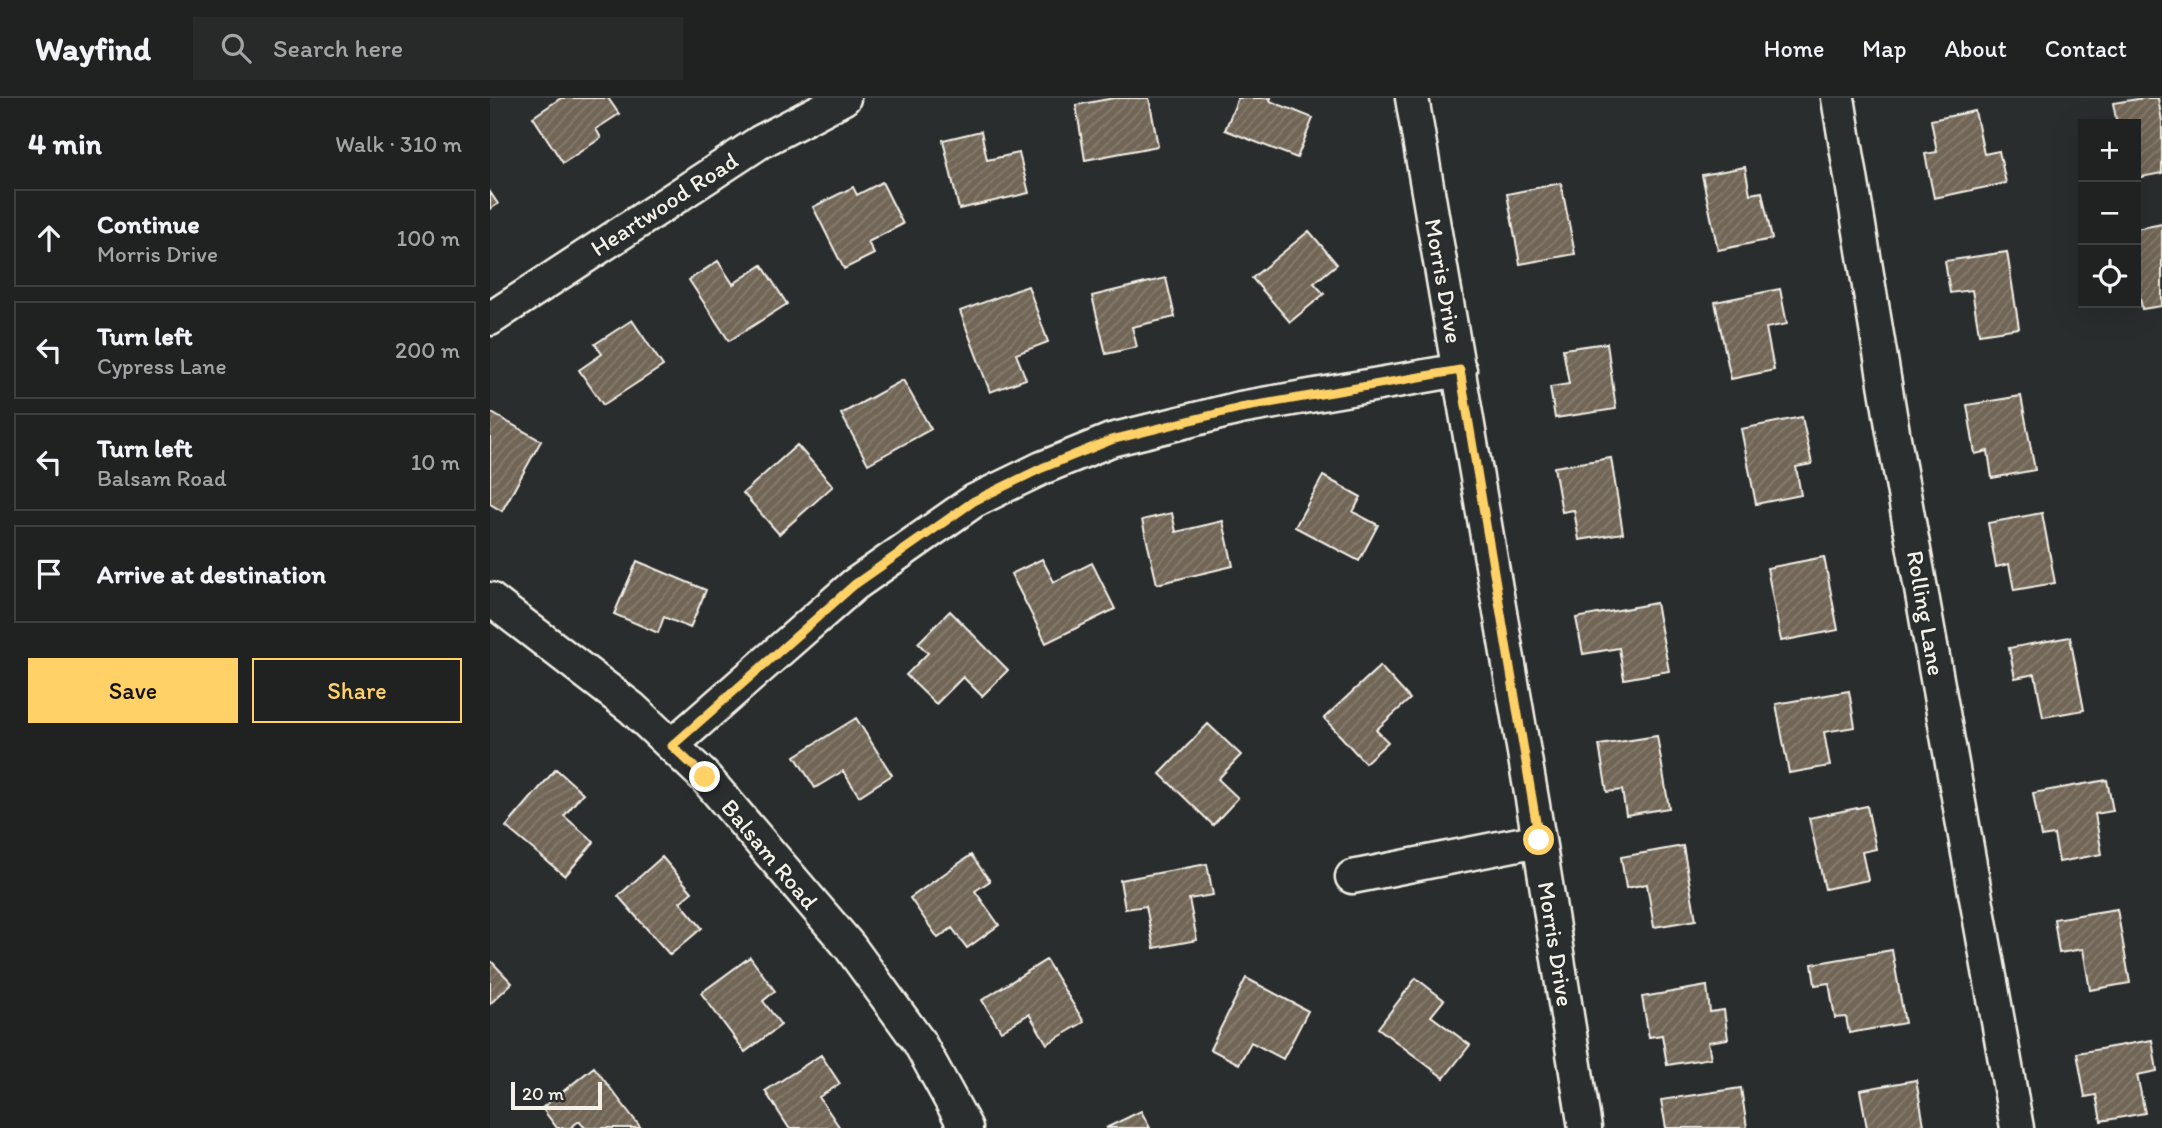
<!DOCTYPE html>
<meta charset="utf-8">
<style>
body{margin:0;font-family:Itim,sans-serif;background:#282a2a;color:#f1f3f6}
.controls{position:absolute;right:21px;top:21px;display:grid;overflow:hidden;border-radius:0px;box-shadow:0 7px 28px #0002}
.controls button{width:63px;height:63px;display:grid;place-items:center;padding:0;border:0;border-bottom:2px solid #3d3f40;background:#202222;color:#f1f3f6;font:35px sans-serif}
.scale{position:absolute;left:21px;bottom:18px;width:91px;box-sizing:border-box;padding-left:7px;border:4px solid #f4f1e8;border-top:0;font-size:19px;line-height:24px;white-space:nowrap;color:#f4f1e8;-webkit-text-stroke:5px #2a2d2e;paint-order:stroke}
.stop{position:absolute;width:21px;height:21px;margin:-16px;border:5px solid #ffd166;border-radius:50%;background:#fff}
.stop.end{background:#ffd166;border-color:#fff;box-shadow:0 2px 7px #0008}
.list{margin:0;padding:0;list-style:none}
h2{display:flex;justify-content:space-between;align-items:center;height:91px;margin:0;padding:0 28px;font-size:30px}
h2 small{font-size:23px;font-weight:400;color:#a2a4a5}
.list li{display:grid;grid-template-columns:46px 1fr auto;gap:21px;align-items:center;box-sizing:border-box;height:98px;margin:0 14px 14px;padding:0 14px;border:2px solid #3d3f40;border-radius:0px}
.list b{display:block;font-size:26px;white-space:nowrap}
.list p{margin:0;font-size:23px;white-space:nowrap;color:#a2a4a5}
.list em{font-size:23px;font-style:normal;color:#a2a4a5}
.actions{display:flex;gap:14px;padding:21px 28px}
.actions a{flex:1;padding:16px 0;border:2px solid #ffd166;border-radius:0px;text-align:center;font-size:24px;color:#ffd166}
.actions .main{background:#ffd166;color:#111}
.icon{flex:none;width:38px;height:38px;fill:none;stroke:currentColor;stroke-width:2;stroke-linecap:round;stroke-linejoin:round}
.map{position:relative;flex:none;width:1672px;height:1030px;overflow:hidden}
header{display:flex;align-items:center;gap:42px;box-sizing:border-box;height:98px;padding:0 35px;background:#202222;border-bottom:2px solid #3d3f40}
header strong{font-size:33px}
nav{display:flex;gap:38px;margin-inline-start:auto;font-size:24px}
.search{width:490px;height:63px;background:#282a2a;display:flex;align-items:center;gap:18px;box-sizing:border-box;padding:0 24px;border-radius:0px;color:#a2a4a5;font-size:26px}
main{display:flex}
aside{flex:1;background:#202222}
.map>svg:first-child{display:block}
.building{fill:url(#building-hatch);stroke:#f4f1e8;stroke-width:2}
.lines{fill:none;stroke-linecap:round;stroke-linejoin:round}
.street-casing{stroke:#f4f1e8;stroke-width:37}
.street{stroke:#2a2d2e;stroke-width:32}
.route{stroke:#ffd166;stroke-width:9}
.labels{text-anchor:middle;dominant-baseline:central;stroke-width:5;stroke-linejoin:round;paint-order:stroke}
.street-label{font-size:24px;fill:#f4f1e8;stroke:#2a2d2e}
</style>
<header>
<strong>Wayfind</strong>
<div class="search"><svg class="icon" aria-label="search" viewBox="0 0 24 24"><circle cx="10" cy="10" r="6"/><path d="M15 15l6 6"/></svg>Search here</div>
<nav><a>Home</a><a>Map</a><a>About</a><a>Contact</a></nav>
</header>
<main>
<aside>
<h2>4 min<small>Walk · 310 m</small></h2>
<ul class="list">
<li><svg class="icon" aria-label="ahead" viewBox="0 0 24 24"><path d="M12 20V5M6 11l6-6 6 6"/></svg><div><b>Continue</b><p>Morris Drive</p></div><em>100 m</em></li>
<li><svg class="icon" aria-label="left" viewBox="0 0 24 24"><path d="M17 20v-9H6M10 6l-5 5 5 5"/></svg><div><b>Turn left</b><p>Cypress Lane</p></div><em>200 m</em></li>
<li><svg class="icon" aria-label="left" viewBox="0 0 24 24"><path d="M17 20v-9H6M10 6l-5 5 5 5"/></svg><div><b>Turn left</b><p>Balsam Road</p></div><em>10 m</em></li>
<li><svg class="icon" aria-label="arrive" viewBox="0 0 24 24"><path d="M6 21V4h12l-3 4 3 4H6"/></svg><div><b>Arrive at destination</b></div></li>
</ul>
<div class="actions"><a class="main">Save</a><a>Share</a></div>
</aside>
<div class="map">
<svg width="1672" height="1030" viewBox="0 0 1672 1030">
<defs>
<pattern id="building-hatch" width="6" height="6" patternUnits="userSpaceOnUse" patternTransform="scale(1.75)"><rect width="6" height="6" fill="#716657"/><path d="M-1 1l2-2M0 6l6-6M5 7l2-2" fill="none" stroke="#867c6f"/></pattern>
</defs>
<rect width="100%" height="100%" fill="#2a2d2e"/>
<filter id="ink" filterUnits="userSpaceOnUse"><feTurbulence type="fractalNoise" baseFrequency=".0143" numOctaves="2"/><feDisplacementMap in="SourceGraphic" scale="14" xChannelSelector="R" yChannelSelector="G"/><feConvolveMatrix kernelMatrix="1 2 1 2 8 2 1 2 1" color-interpolation-filters="sRGB"/></filter>
<g filter="url(#ink)">
<!-- building -->
<path class="building" d="M71 0H118L129 16 106 31 111 40 73 65 43 19Z
M624 0H659L668 48 595 62 586 7Z
M748 0H781L780 3 823 20 807 60 735 32Z
M1654 0H1668L1672 23V75L1646 80V26H1627L1623 5Z
M1485 13 1494 56 1509 53 1516 85 1444 100 1435 56 1447 54 1441 22Z
M491 33 497 62 529 55 539 95 469 111 453 42Z
M1255 69 1260 96 1272 94 1282 141 1228 152 1212 77Z
M392 84 413 126 378 144 384 156 354 171 323 109 363 89 367 97Z
M1071 85 1085 156 1030 166 1017 96Z
M0 94 8 106 0 111Z
M1672 126V208L1652 211 1646 176V131Z
M819 133 847 166 824 185 834 196 800 224 762 180Z
M1517 154 1529 230 1489 236 1482 192 1460 195 1455 163Z
M228 163 243 186 272 167 297 206 239 243 199 182Z
M676 180 685 219 642 229 647 249 616 256 602 198Z
M538 188 558 244 526 256 536 281 500 294 470 213Z
M1290 191 1297 226 1276 230 1284 272 1241 281 1225 204Z
M142 222 173 268 113 307 89 272 112 256 105 246Z
M1117 245 1126 311 1065 320 1060 289 1079 286 1073 251Z
M413 282 441 331 378 366 351 316Z
M1531 298 1545 372 1502 380 1498 353 1485 356 1477 307Z
M0 314 51 343 12 413 0 406Z
M1312 319 1322 366 1306 369 1311 397 1266 406 1251 331Z
M307 347 343 388 289 436 253 395Z
M1121 360 1133 435 1089 442 1084 412 1072 414 1064 369Z
M833 378 871 399 863 414 888 427 869 463 805 429Z
M682 415 686 434 733 423 743 468 667 486 652 422Z
M1552 415 1565 485 1524 492 1519 466 1506 469 1498 425Z
M1334 459 1348 532 1291 543 1277 470Z
M552 461 564 484 602 465 625 511 556 545 521 476Z
M147 463 216 492 200 530 174 519 168 535 124 516Z
M1166 505 1179 573 1134 581 1129 550 1093 556 1086 520Z
M460 513 518 572 492 598 473 579 446 606 416 577 438 555 428 545Z
M1580 539 1594 612 1553 619 1545 576 1525 580 1519 550Z
M890 568 920 601 886 632 898 644 875 665 834 620Z
M1359 593 1365 629 1334 634 1340 668 1299 675 1286 606Z
M366 620 402 677 369 698 353 673 325 690 305 658Z
M718 626 751 657 728 681 748 700 723 727 670 676Z
M1167 638 1179 710 1136 717 1132 692 1117 694 1109 647Z
M66 671 93 695 74 718 104 744 75 778 16 729Z
M1617 682 1623 713 1605 716 1612 756 1569 764 1564 737 1551 739 1543 695Z
M1377 708 1386 751 1372 754 1378 782 1335 791 1319 720Z
M1193 748 1206 822 1164 829 1157 786 1136 790 1131 759Z
M481 757 500 783 485 793 509 827 477 850 462 830 448 840 420 800Z
M172 759 202 794 190 804 212 830 180 857 128 798Z
M717 766 723 797 699 801 707 842 664 850 656 808 635 811 630 782Z
M1627 811 1640 885 1600 892 1593 851 1569 855 1564 821Z
M1402 852 1415 925 1359 935 1356 919 1345 920 1339 885 1325 887 1322 866Z
M260 859 285 893 273 903 291 927 255 954 211 895Z
M0 862 22 885 0 906Z
M556 862 594 924 557 946 539 916 511 933 492 902Z
M756 880 818 913 793 961 761 944 749 966 720 951Z
M926 880 954 902 941 918 980 947 954 980 888 930Z
M1217 888 1220 914 1234 912 1238 941 1218 944 1221 960 1177 967 1172 937 1159 939 1152 899Z
M1662 942 1667 973 1647 977 1655 1015 1611 1023 1606 997 1595 999 1587 955Z
M331 957 350 986 329 999 350 1030H299L275 993Z
M104 969 151 1030H95L89 1023 80 1030H67L52 1010Z
M1426 982 1434 1027 1419 1030H1377L1370 992Z
M1251 990 1257 1030H1176L1171 1002Z
M651 1013 660 1030H616Z"/>
<g class="lines">
<defs>
<path id="street" d="M922 0 1049 742 1095 1030
M1348 0 1403 334 1527 1030
M0 221 270 44 354 0
M0 501 142 610 215 679 360 849 429 944 476 1030
M182 647 364 487 484 403 552 370 621 342 750 310 970 272
M862 779 1049 742"/>
</defs>
<!-- street casing -->
<use href="#street" class="street-casing"/>
<!-- street -->
<use href="#street" class="street"/>
</g>
</g>
<g class="lines" filter="url(#ink)">
<!-- route -->
<path class="route" d="M215 679 182 648 364 487 484 403 552 370 621 342 750 310 970 272 1049 742"/>
</g>
<g class="labels">
<!-- street labels -->
<g class="street-label">
<text transform="translate(174 106) rotate(-33)">Heartwood Road</text>
<text transform="translate(954 183) rotate(80)">Morris Drive</text>
<text transform="translate(1436 515) rotate(80)">Rolling Lane</text>
<text transform="translate(280 756) rotate(50)">Balsam Road</text>
<text transform="translate(1066 846) rotate(81)">Morris Drive</text>
</g>
</g>
</svg>
<div class="controls">
<button>+</button>
<button>−</button>
<button><svg class="icon" aria-label="locate" viewBox="0 0 24 24"><circle cx="12" cy="12" r="6"/><path d="M12 2v4M12 18v4M2 12h4M18 12h4"/></svg></button>
</div>
<div class="scale">20 m</div>
<div class="stop" style="left:1049px;top:742px"></div>
<div class="stop end" style="left:215px;top:679px"></div>
</div>
</main>
